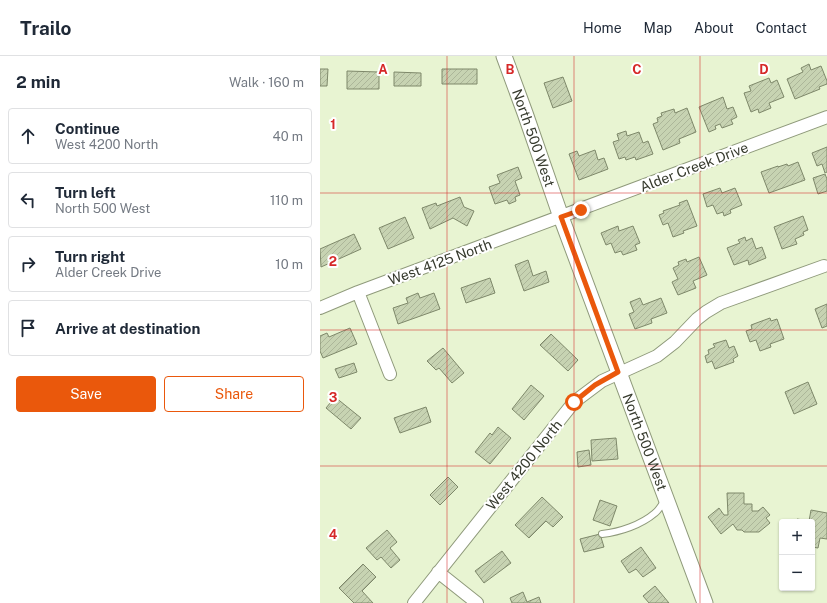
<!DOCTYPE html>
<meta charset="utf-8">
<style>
body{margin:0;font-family:"Public Sans",sans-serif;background:#f6f6f7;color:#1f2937}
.controls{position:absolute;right:12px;bottom:12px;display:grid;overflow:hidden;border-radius:4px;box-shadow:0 1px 3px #0004}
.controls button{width:36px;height:36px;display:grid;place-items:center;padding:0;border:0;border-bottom:1px solid #e0e1e3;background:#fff;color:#1f2937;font:20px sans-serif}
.stop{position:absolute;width:12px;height:12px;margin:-9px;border:3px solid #ea580c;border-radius:50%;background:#fff}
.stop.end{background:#ea580c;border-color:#fff;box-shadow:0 1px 4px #0008}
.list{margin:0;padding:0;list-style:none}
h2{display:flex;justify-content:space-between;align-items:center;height:52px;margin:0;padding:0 16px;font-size:17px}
h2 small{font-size:13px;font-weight:400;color:#747a83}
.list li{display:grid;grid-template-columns:26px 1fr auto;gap:12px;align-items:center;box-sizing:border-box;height:56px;margin:0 8px 8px;padding:0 8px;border:1px solid #e0e1e3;border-radius:4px}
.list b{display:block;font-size:15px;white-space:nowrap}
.list p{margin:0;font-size:13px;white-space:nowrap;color:#747a83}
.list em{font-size:13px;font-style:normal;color:#747a83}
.actions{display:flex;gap:8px;padding:12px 16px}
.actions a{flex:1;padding:9px 0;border:1px solid #ea580c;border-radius:4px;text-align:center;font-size:14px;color:#ea580c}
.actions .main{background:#ea580c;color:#fff}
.icon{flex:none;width:22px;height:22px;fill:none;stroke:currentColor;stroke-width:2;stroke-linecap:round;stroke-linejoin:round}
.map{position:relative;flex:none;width:507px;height:547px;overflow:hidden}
header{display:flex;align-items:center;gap:24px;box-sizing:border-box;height:56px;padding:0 20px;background:#fff;border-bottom:1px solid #e0e1e3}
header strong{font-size:19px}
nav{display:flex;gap:22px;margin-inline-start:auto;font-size:14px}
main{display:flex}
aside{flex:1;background:#fff}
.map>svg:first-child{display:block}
.building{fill:url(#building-hatch);stroke:#7e886a}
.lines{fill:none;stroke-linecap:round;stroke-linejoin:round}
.service-casing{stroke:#8f9a7b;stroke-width:8}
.minor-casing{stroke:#8f9a7b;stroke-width:14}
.tertiary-casing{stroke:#8f9a7b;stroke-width:17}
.service{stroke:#fff;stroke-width:6}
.minor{stroke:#fff;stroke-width:12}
.tertiary{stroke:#fff;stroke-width:15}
.route{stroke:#ea580c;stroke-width:5}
.grid{fill:none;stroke:#d62828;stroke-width:1;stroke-opacity:0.55}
.labels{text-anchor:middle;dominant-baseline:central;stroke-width:4;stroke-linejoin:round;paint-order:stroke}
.street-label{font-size:14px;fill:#363a2d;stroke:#fff}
.grid-label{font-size:13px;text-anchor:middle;font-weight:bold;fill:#d62828;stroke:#fff;stroke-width:4;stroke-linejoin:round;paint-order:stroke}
</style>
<header>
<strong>Trailo</strong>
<nav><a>Home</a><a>Map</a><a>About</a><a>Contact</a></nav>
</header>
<main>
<aside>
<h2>2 min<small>Walk · 160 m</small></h2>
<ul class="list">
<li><svg class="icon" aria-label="ahead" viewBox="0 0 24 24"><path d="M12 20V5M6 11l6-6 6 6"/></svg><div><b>Continue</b><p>West 4200 North</p></div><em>40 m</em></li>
<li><svg class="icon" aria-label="left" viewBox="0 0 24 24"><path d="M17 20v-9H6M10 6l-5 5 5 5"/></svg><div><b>Turn left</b><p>North 500 West</p></div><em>110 m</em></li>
<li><svg class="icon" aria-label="right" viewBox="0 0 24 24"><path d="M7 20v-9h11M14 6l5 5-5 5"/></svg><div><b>Turn right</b><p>Alder Creek Drive</p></div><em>10 m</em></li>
<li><svg class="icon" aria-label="arrive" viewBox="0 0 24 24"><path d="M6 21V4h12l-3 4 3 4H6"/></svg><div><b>Arrive at destination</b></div></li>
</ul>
<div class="actions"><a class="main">Save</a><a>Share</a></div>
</aside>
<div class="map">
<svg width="507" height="547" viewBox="0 0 507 547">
<defs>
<pattern id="building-hatch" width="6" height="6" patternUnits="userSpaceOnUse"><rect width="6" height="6" fill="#c7d3b2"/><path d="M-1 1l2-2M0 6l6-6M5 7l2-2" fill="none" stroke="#acb699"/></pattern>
</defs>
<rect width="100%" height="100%" fill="#e8f4d2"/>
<!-- building -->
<path class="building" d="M489 8 491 14 501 10 507 25V28L499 31 500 33 475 43 467 23 483 16 481 12Z
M0 13H8L7 30H0Z
M122 13H157V28H122Z
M27 15 59 16V33H27Z
M74 16 101 17V30H74Z
M243 21 252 45 233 52 224 27Z
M449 22 451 27 457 24 464 41 449 47 451 52 439 57 438 53 431 56 424 37 431 35 429 30Z
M403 41 407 53 413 51 417 61 411 64 413 68 402 72 400 68 395 70 396 73 389 76 379 51Z
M367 52 376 76 359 83 360 87 343 94 333 68 338 66 337 62 342 60 341 57 354 53 355 57Z
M306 75 307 80 319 76 323 87 328 85 333 98 316 104 315 101 306 104 305 101 299 103 293 86 299 84 297 78Z
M507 91V116L505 117 502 108 497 110 492 97Z
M275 94 278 104 284 102 288 113 259 124 249 98 257 95 259 100Z
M478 106 485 124 449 137 441 116 458 110V111L467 108 468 110Z
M198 111 202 122 195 125 200 139 195 141 196 145 189 148 187 144 175 148 169 131 180 127 177 119Z
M505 118 507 123V135L498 138 493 122Z
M400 132 402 137 415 132 422 149 410 154 411 157 404 160 403 156 397 158 393 149 387 151 383 138Z
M140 141 144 151 154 155 147 170 133 162 110 173 102 152 116 147 117 150Z
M367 144 377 170 363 175 364 177 353 181 348 167 343 169 339 159 344 157 343 155 360 149 359 147Z
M483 160 488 174 483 176 484 179 475 183 477 188 462 193 454 171Z
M85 161 94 182 68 193 59 172Z
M298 170 299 175 313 170 320 187 315 189 317 194 303 199 301 195 295 197 291 187 286 189 281 177Z
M34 178 41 193 1 211 0 193Z
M425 181 426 185 432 182 436 193 442 191 446 202 429 209 428 204 414 209 407 192 420 187 418 184Z
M379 201 387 219 373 225 376 232 358 239 352 226 358 223 353 212 359 209 358 206 366 203 367 206Z
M208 204 213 220 226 215 229 226 204 235 195 209Z
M170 222 175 237 146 247 141 232Z
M98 237 100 242 114 237 120 253 78 268 73 252 88 247 86 242Z
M320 242 323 249 341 242 347 257 331 263 332 267 315 273 309 258 314 256 310 246Z
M507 248V270L502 272 495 253Z
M450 262 451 265 457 263 464 283 450 288 451 291 440 295 436 284 430 286 426 275 432 273 431 269Z
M30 272 37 288 3 302 0 295V280L7 277 9 281Z
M231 278 258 304 248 315 220 289Z
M406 284 409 292 414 290 418 300 413 303 414 306 395 313 392 305 387 307 385 300 389 298 388 294 395 291 393 288Z
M123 292 144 317 132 327 119 312 116 314 107 305Z
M34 307 37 316 19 322 15 313Z
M488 326 497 348 474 358 465 336Z
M211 329 224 340 204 364 192 353Z
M15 341 41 362 31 373 6 352Z
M106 351 111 366 80 377 74 362Z
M178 371 191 382 170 408 155 396 170 377 172 379Z
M296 382 298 403 272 405 271 384Z
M269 394 271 409 258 411 257 396Z
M128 421 138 431 120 449 110 439Z
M407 437H424V448H432V455H438L443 451 450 459 446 462 450 467 439 476H424L422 474H417L413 468 401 478 388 461 399 452 404 459H408Z
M222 441 243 461 233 471 226 465 209 482 195 469Z
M280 444 297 450 290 470 273 464Z
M491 454 507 457V483L500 482 498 492 492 491V466H477V463L489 465Z
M67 474 77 486 70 492 80 504 71 512 61 501 57 504 46 492Z
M280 478 284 491 264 496 260 483Z
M321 491 336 512 323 521 316 513 309 517 301 505Z
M182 495 191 507 164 527 155 515Z
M43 508 56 521 42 535 53 547H34L19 532Z
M335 530 349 547H329L323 540Z
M203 536 207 546 219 541 221 547H192L190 542Z"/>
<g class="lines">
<defs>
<path id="service" d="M282 478C300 476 321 469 335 457 339 454 342 448 345 444"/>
<path id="minor" d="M38 236 70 318
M0 252 38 236 507 61
M118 516 157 547
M94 547 254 346 282 325 337 300 355 286 377 263 386 256 401 247 504 210"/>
<g id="tertiary">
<path id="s1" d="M184 0 205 57 241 161 385 547"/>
</g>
</defs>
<!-- service casing -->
<use href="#service" class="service-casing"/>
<!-- minor casing -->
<use href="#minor" class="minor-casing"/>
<!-- tertiary casing -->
<use href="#tertiary" class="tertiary-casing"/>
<!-- service -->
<use href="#service" class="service"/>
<!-- minor -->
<use href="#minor" class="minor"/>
<!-- tertiary -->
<use href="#tertiary" class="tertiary"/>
</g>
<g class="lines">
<!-- route -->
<path class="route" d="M254 346 275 329 298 316 241 161 261 154"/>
</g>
<!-- grid -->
<path class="grid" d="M127 0V547M254 0V547M380 0V547M0 137H507M0 274H507M0 410H507"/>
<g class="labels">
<!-- street labels -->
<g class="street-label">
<text stroke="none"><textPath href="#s1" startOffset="87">North 500 West</textPath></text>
<text transform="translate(374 111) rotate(-21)">Alder Creek Drive</text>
<text transform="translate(120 206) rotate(-20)">West 4125 North</text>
<text stroke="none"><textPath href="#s1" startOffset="411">North 500 West</textPath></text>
<text transform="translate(204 409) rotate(-51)">West 4200 North</text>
</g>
</g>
<g class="grid-label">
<text x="63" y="18">A</text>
<text x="190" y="18">B</text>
<text x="317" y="18">C</text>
<text x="444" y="18">D</text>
<text x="13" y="73">1</text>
<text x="13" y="210">2</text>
<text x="13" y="346">3</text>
<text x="13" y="483">4</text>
</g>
</svg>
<div class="controls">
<button>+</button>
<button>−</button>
</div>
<div class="stop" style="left:254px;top:346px"></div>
<div class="stop end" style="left:261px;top:154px"></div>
</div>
</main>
